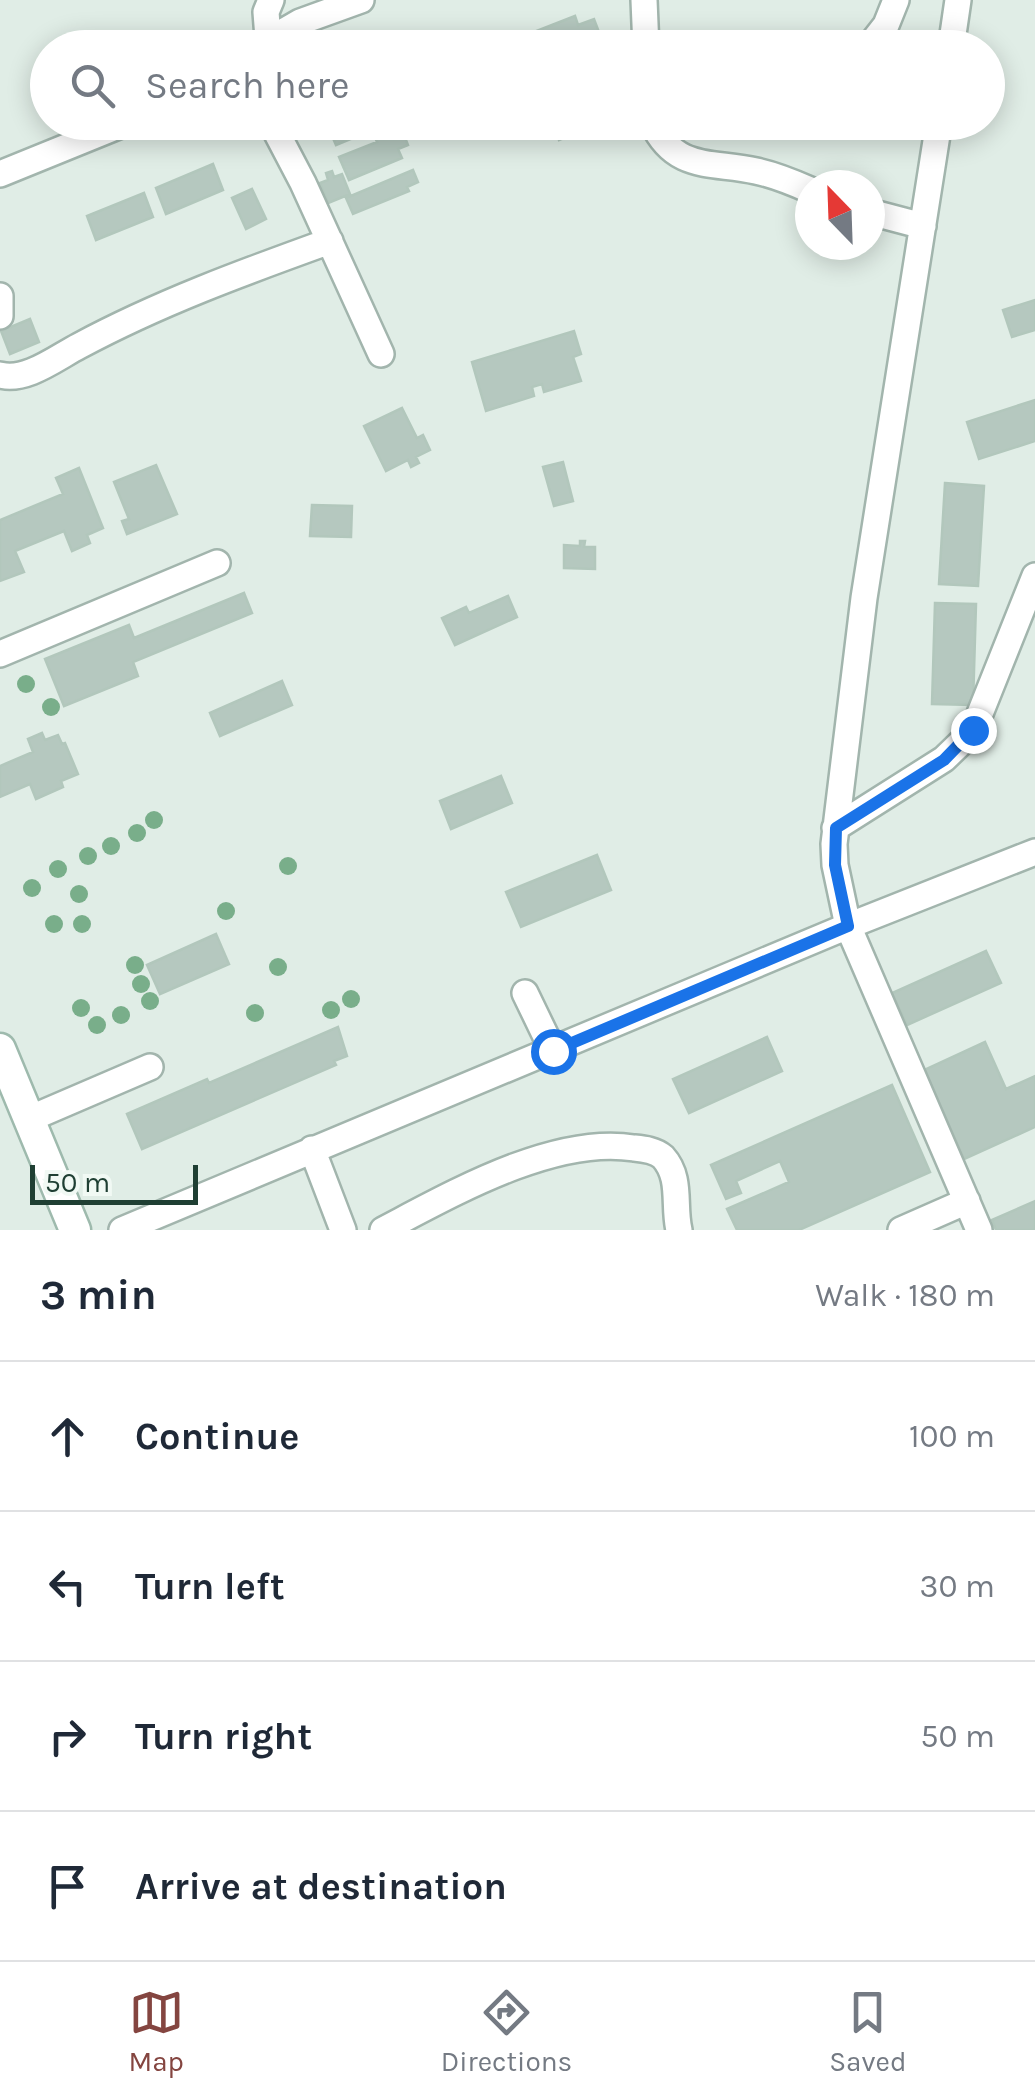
<!DOCTYPE html>
<meta charset="utf-8">
<style>
body{margin:0;font-family:Karla,sans-serif;background:#f6f6f7;color:#1f2937}
.compass{position:absolute;left:795px;top:170px;width:90px;height:90px;border-radius:50%;background:#fff;box-shadow:0 5px 25px #0003;rotate:337deg}
.scale{position:absolute;left:30px;bottom:25px;width:168px;box-sizing:border-box;padding-left:10px;border:5px solid #1f3f33;border-top:0;font-size:28px;line-height:35px;white-space:nowrap;color:#1f3f33;-webkit-text-stroke:8px #f1f9f4;paint-order:stroke}
.stop{position:absolute;width:30px;height:30px;margin:-22px;border:8px solid #1a73e8;border-radius:50%;background:#fff}
.stop.end{background:#1a73e8;border-color:#fff;box-shadow:0 2px 10px #0008}
.list{margin:0;padding:0;list-style:none}
h2{display:flex;justify-content:space-between;align-items:center;height:130px;margin:0;padding:0 40px;font-size:42px}
h2 small{font-size:32px;font-weight:400;color:#747a83}
.list li{display:grid;grid-template-columns:65px 1fr auto;gap:30px;align-items:center;box-sizing:border-box;height:150px;padding:0 40px;border-top:2px solid #e0e1e3}
.list b{display:block;font-size:38px;white-space:nowrap}
.list em{font-size:32px;font-style:normal;color:#747a83}
.icon{flex:none;width:55px;height:55px;fill:none;stroke:currentColor;stroke-width:2;stroke-linecap:round;stroke-linejoin:round}
.map{position:relative;flex:none;width:1035px;height:1230px;overflow:hidden}
.search{position:absolute;background:#fff;box-shadow:0 5px 25px #0003;left:30px;right:30px;top:30px;height:110px;display:flex;align-items:center;gap:25px;box-sizing:border-box;padding:0 35px;border-radius:55px;color:#747a83;font-size:38px}
.sheet{height:730px;background:#fff}
nav{display:flex;justify-content:space-around;align-items:center;box-sizing:border-box;height:140px;border-top:2px solid #e0e1e3;background:#fff;font-size:28px;color:#747a83}
nav a{display:grid;justify-items:center;gap:5px}
nav .on{color:#844540}
.map>svg:first-child{display:block}
.building{fill:#b5c8bf;stroke:#b2c7bc;stroke-width:2.5}
.lines{fill:none;stroke-linecap:round;stroke-linejoin:round}
.street-casing{stroke:#a2b5ad;stroke-width:30}
.secondary-casing{stroke:#9ebaad;stroke-width:35}
.street{stroke:#fff;stroke-width:25}
.secondary{stroke:#fff;stroke-width:30}
.tree{fill:#79ae8a}
.route{stroke:#1a73e8;stroke-width:12}
</style>
<div class="map">
<svg width="1035" height="1230" viewBox="0 0 1035 1230">
<rect width="100%" height="100%" fill="#e0ede6"/>
<!-- building -->
<path class="building" d="M575 16 578 25 594 19 605 48H527L538 41 534 32Z
M326 122H399L408 145 398 149 402 158 349 180 339 157 377 142 372 130 336 145Z
M552 122H568L573 134 559 140Z
M213 164 223 190 166 214 156 188Z
M413 170 418 182 407 187 409 191 353 214 346 198Z
M332 171 334 177 342 174 350 194 328 203 320 183 328 180 326 173Z
M252 189 266 219 246 229 232 198Z
M144 193 153 217 96 240 87 216Z
M1035 300V330L1012 337 1003 310Z
M30 319 39 342 10 354 1 331Z
M574 331 581 354 573 357 581 381 544 392 542 384 532 387 534 396 486 411 472 362Z
M1035 400V441L979 459 967 422Z
M402 408 417 438 423 435 430 450 416 457 419 463 411 467 408 460 386 471 364 426Z
M563 462 573 501 554 506 543 467Z
M156 465 177 514 127 534 122 521 129 519 114 482Z
M79 468 103 528 87 535 90 543 72 551 64 531 15 551 24 572 0 581V520L63 494 56 478Z
M945 483 984 486 978 586 939 584Z
M312 505 352 506 351 537 310 536Z
M580 541H585L584 547H595V569L564 568V545L580 546Z
M244 593 252 613 133 662 138 676 64 706 45 659 129 625 134 638Z
M508 596 517 617 455 645 442 618 466 607 469 613Z
M935 603 976 604 973 705 932 704Z
M282 681 292 705 220 736 210 713Z
M42 733 45 740 58 735 62 744 65 743 78 774 61 781 63 787 36 799 30 784 0 797V766L33 752 28 739Z
M501 776 512 803 451 829 440 801Z
M597 855 611 890 521 927 506 892Z
M216 934 229 964 160 994 147 965Z
M986 951 1001 983 907 1025 892 993Z
M338 1027 347 1056 334 1061 336 1065 142 1149 127 1114 207 1079 209 1083Z
M767 1037 782 1071 689 1113 673 1079Z
M985 1042 1006 1089 1035 1076V1127L964 1159 924 1070Z
M892 1085 930 1172 799 1230H737L727 1209 789 1182 780 1161 736 1181 741 1193 726 1199 711 1165Z
M1035 1201V1230H996L992 1220Z"/>
<g class="lines">
<defs>
<path id="street" d="M644 0 646 48
M268 38 266 12 271 0
M255 48 300 22 361 0
M868 48 886 25 896 0
M951 48 958 0
M271 122 303 183 381 354
M652 122C675 172 712 161 756 171 775 175 792 182 810 190
M939 122 864 598 834 844 835 865 848 926 979 1230
M0 174 128 122
M870 212 923 226
M0 296V316
M0 375C26 382 56 358 79 346 159 303 244 272 330 241
M0 654 217 563
M835 828 944 759 973 731 1035 576
M525 993 553 1051
M29 1119 150 1067
M312 1149 343 1230
M122 1230 848 926 1035 852
M383 1230C452 1194 554 1135 634 1148 644 1149 655 1150 663 1157 682 1178 673 1205 679 1230
M901 1230 967 1201"/>
<path id="secondary" d="M0 1049 75 1230"/>
</defs>
<!-- street casing -->
<use href="#street" class="street-casing"/>
<!-- secondary casing -->
<use href="#secondary" class="secondary-casing"/>
<!-- street -->
<use href="#street" class="street"/>
<!-- secondary -->
<use href="#secondary" class="secondary"/>
</g>
<!-- trees -->
<g class="tree">
<circle cx="26" cy="684" r="9"/>
<circle cx="51" cy="707" r="9"/>
<circle cx="154" cy="820" r="9"/>
<circle cx="137" cy="833" r="9"/>
<circle cx="111" cy="846" r="9"/>
<circle cx="88" cy="856" r="9"/>
<circle cx="288" cy="866" r="9"/>
<circle cx="58" cy="869" r="9"/>
<circle cx="32" cy="888" r="9"/>
<circle cx="79" cy="894" r="9"/>
<circle cx="226" cy="911" r="9"/>
<circle cx="54" cy="924" r="9"/>
<circle cx="82" cy="924" r="9"/>
<circle cx="135" cy="965" r="9"/>
<circle cx="278" cy="967" r="9"/>
<circle cx="141" cy="984" r="9"/>
<circle cx="351" cy="999" r="9"/>
<circle cx="150" cy="1001" r="9"/>
<circle cx="81" cy="1008" r="9"/>
<circle cx="331" cy="1010" r="9"/>
<circle cx="255" cy="1013" r="9"/>
<circle cx="121" cy="1015" r="9"/>
<circle cx="97" cy="1025" r="9"/>
</g>
<g class="lines">
<!-- route -->
<path class="route" d="M553 1051 848 926 835 865 836 828 944 760 973 730"/>
</g>
</svg>
<svg class="compass" viewBox="-18 -18 36 36"><path d="M0-13l5 13h-10z" fill="#e53935"/><path d="M0 13l5-13h-10z" fill="#747a83"/></svg>
<div class="scale">50 m</div>
<div class="stop" style="left:553px;top:1051px"></div>
<div class="stop end" style="left:973px;top:730px"></div>
<div class="search"><svg class="icon" aria-label="search" viewBox="0 0 24 24"><circle cx="10" cy="10" r="6"/><path d="M15 15l6 6"/></svg>Search here</div>
</div>
<section class="sheet">
<h2>3 min<small>Walk · 180 m</small></h2>
<ul class="list">
<li><svg class="icon" aria-label="ahead" viewBox="0 0 24 24"><path d="M12 20V5M6 11l6-6 6 6"/></svg><div><b>Continue</b></div><em>100 m</em></li>
<li><svg class="icon" aria-label="left" viewBox="0 0 24 24"><path d="M17 20v-9H6M10 6l-5 5 5 5"/></svg><div><b>Turn left</b></div><em>30 m</em></li>
<li><svg class="icon" aria-label="right" viewBox="0 0 24 24"><path d="M7 20v-9h11M14 6l5 5-5 5"/></svg><div><b>Turn right</b></div><em>50 m</em></li>
<li><svg class="icon" aria-label="arrive" viewBox="0 0 24 24"><path d="M6 21V4h12l-3 4 3 4H6"/></svg><div><b>Arrive at destination</b></div></li>
</ul>
</section>
<nav>
<a class="on"><svg class="icon" aria-label="map" viewBox="0 0 24 24"><path d="M3 6l6-2 6 2 6-2v14l-6 2-6-2-6 2zM9 4v14M15 6v14"/></svg>Map</a>
<a><svg class="icon" aria-label="directions" viewBox="0 0 24 24"><path d="M12 3l9 9-9 9-9-9zM9 14v-3h6M13 9l2 2-2 2"/></svg>Directions</a>
<a><svg class="icon" aria-label="saved" viewBox="0 0 24 24"><path d="M7 4h10v16l-5-4-5 4z"/></svg>Saved</a>
</nav>
